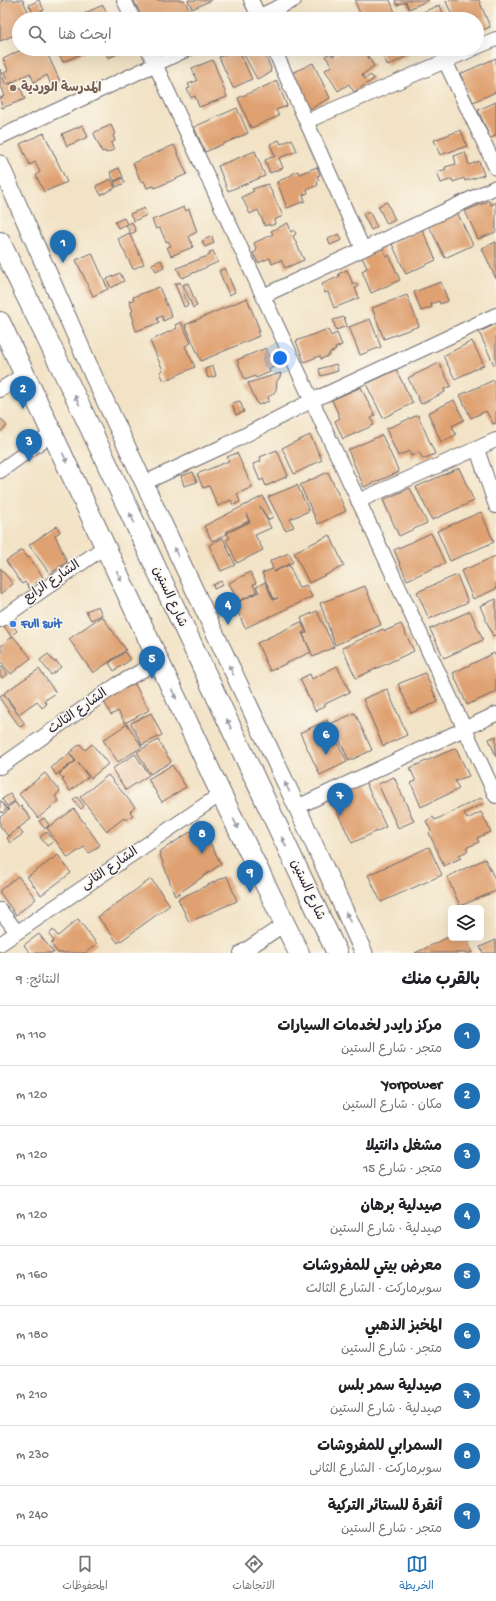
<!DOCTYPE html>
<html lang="ar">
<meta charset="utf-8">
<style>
body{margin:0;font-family:"Gochi Hand","Playpen Sans Arabic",sans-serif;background:#f2f2f2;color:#202124;direction:rtl}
.controls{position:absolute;right:12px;bottom:12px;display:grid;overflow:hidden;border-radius:6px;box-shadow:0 4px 16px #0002}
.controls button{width:36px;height:36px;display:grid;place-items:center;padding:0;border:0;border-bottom:1px solid #e0e0e0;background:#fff;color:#202124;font:20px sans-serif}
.you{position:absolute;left:280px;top:358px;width:14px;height:14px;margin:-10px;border:3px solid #fff;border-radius:50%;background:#1a73e8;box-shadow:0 0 0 6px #1a73e833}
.badge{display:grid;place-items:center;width:26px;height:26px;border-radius:50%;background:#1f6fb2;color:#fff;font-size:13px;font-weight:700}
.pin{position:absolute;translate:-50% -33px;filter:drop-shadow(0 1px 2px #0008)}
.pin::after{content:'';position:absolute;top:21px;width:14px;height:12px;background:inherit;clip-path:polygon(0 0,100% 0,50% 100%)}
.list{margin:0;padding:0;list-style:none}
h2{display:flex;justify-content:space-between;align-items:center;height:52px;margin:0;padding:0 16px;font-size:17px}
h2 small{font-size:13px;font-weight:400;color:#757577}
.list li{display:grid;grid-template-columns:26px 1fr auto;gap:12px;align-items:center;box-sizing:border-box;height:60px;padding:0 16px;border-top:1px solid #e0e0e0}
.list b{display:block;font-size:15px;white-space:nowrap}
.list p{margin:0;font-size:13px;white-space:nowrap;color:#757577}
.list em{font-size:13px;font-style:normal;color:#757577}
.icon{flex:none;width:22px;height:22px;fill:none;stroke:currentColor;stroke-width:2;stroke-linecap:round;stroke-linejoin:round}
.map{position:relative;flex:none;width:496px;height:953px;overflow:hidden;direction:ltr}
.search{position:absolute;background:#fff;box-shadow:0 4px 16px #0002;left:12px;right:12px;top:12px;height:44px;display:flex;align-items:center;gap:10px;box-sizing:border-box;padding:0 14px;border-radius:22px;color:#757577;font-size:15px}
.sheet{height:592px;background:#fff}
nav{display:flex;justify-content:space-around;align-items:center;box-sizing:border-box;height:56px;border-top:1px solid #e0e0e0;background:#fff;font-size:11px;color:#757577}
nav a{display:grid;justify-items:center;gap:2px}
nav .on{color:#1f6fb2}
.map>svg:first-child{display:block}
.building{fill:#dfa171}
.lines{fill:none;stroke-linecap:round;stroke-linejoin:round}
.minor-casing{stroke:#6b666c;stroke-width:16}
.tertiary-casing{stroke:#6b666c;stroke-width:19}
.secondary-casing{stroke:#6b666c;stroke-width:22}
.minor{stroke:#fff;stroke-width:14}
.tertiary{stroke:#fff;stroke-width:17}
.secondary{stroke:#fff;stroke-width:20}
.oneway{fill:#9c9ca7}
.education-dot{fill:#8d6e63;stroke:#fbf7ec;stroke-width:1.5}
.shop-dot{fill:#3f7fe0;stroke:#fbf7ec;stroke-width:1.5}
.labels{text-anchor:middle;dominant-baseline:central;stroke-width:3;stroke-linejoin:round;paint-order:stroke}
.education-label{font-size:13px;font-weight:bold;fill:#785e54;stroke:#fbf7ec;text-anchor:start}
.street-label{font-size:13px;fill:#22223b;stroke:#fbf7ec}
.shop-label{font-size:13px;font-weight:bold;fill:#366cbe;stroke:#fbf7ec;text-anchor:start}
</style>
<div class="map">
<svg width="496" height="953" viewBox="0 0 496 953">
<rect width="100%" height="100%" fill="#fbf7ec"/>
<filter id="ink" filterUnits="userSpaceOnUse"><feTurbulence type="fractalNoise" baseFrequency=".025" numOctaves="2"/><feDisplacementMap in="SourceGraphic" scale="8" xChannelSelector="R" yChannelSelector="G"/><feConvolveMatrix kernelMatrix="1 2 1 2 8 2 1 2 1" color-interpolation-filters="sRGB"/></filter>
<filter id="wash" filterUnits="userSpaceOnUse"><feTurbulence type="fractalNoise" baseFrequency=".012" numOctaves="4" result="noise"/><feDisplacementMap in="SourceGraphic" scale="16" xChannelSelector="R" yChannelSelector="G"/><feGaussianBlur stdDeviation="0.9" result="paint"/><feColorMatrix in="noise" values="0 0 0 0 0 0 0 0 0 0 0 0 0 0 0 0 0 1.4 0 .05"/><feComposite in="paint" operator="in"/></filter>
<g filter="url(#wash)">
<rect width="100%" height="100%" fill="#f2e3c6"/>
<g id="blocks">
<!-- building -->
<path class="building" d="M1 0H23L31 19H19V33L0 41V3L2 2Z
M39 0 44 10 34 14 29 5Z
M135 0H184L192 14 182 19H143L134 1Z
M188 0H212L192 9Z
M358 0H390L396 15 386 19H362L355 1Z
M395 0H429L409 9 406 2 397 5Z
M450 0H479L490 27 477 32V19H460L458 15 453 18 446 1Z
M103 5 107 13 93 19H88L85 13Z
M440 5 445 19H406Z
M23 49H45L60 81 51 85 47 75 34 82 30 73 9 84 4 73 8 70 3 59Z
M56 49H83L85 52 63 62Z
M104 49H119L120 53 108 58Z
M238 49 252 79 233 88 219 57Z
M241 49H259L263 51 271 68 270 73 257 79Z
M344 49H363L374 66 362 75 365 79 371 75 374 79 354 92 349 84 338 91 325 70 332 66 325 56 330 53 333 56Z
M379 49H412L414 52 388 66Z
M496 58V92L473 102 460 74Z
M213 60 227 97 199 107 195 96 191 98 187 89 190 88 188 84 197 81 192 68Z
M313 63 330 98 308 110 290 74Z
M0 69 6 85 14 82 17 88 20 87 25 99 2 108 0 98 5 96 2 88H0Z
M277 81 287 106 276 110 279 116 251 128 238 98Z
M496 102V136L490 138 478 110Z
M237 108 248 133 205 152 194 127Z
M83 125 88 137 67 146 62 134Z
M111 125 115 134 113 135 115 141 111 143 114 150 106 153 105 151 102 152 94 134 95 132Z
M461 130 467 146 440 155 434 140Z
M44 133 67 182 44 192 36 175 40 172 35 162 30 165 20 144Z
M292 139 297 151 279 158 283 168 270 173 265 160 275 156 270 144 279 140 281 144Z
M174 145 187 174 155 188 154 186 147 188 144 181 141 182 133 163Z
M255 151 265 176 228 191 218 166Z
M465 152 469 165 479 161 484 175 465 181 464 178 453 182 452 179 441 183 437 172 446 169 445 167 456 164 454 156Z
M317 167 320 175 317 176 319 180 317 181 318 185 307 190 308 193 303 195 305 201 287 208 277 182 292 175V174L298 171 299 174Z
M119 168 123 177 114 181 110 172Z
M123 178 125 183 116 187 114 182Z
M111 179 115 188 101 195 96 186Z
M268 184 283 216 274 220 275 224 270 226 269 224 265 226 258 210 250 214 242 197 254 191 252 189Z
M496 200V232L478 239 465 211 489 201 491 205 495 203Z
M387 202 395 220 387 224 378 206Z
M184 207 186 211 189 209 197 232 189 236 193 247 171 256 167 247 171 246 168 241 166 242 160 228 156 229 152 220Z
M144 208 147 215 134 221 130 214Z
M456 210 473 245 445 258 428 224Z
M369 211 377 227 371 230 363 214Z
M124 218 127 224 118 228 115 222Z
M132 222 136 231 131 234 126 225Z
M288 223 291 232 294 230 296 234 293 236 304 260 285 268 281 260 272 264 270 258 258 263 253 253 257 251 254 243 273 234 271 231Z
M422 229 436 260 406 274 392 244Z
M129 233 144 264 133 269 118 239Z
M339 234 342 240 330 245 328 239Z
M212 236 214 243 205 247 202 241Z
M496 242V279L482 248Z
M382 246 387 257 389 255 400 280 371 293 362 271 367 268 361 255Z
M213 251 218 262 182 278 177 268 210 255 209 252Z
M92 253 108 289 93 296 76 260Z
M161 260 164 267 156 271 152 264Z
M225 268 235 292 229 295 219 271Z
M347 270 353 284 356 283 358 287 355 288 359 298 334 308 328 292 325 293 322 284 340 276 338 274Z
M120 273 124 281 111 288 107 279Z
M180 282 188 305 184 307 175 284Z
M441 282 448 301 440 304 439 301 431 304 432 307 421 311 414 292Z
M188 283 197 306 193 308 183 285Z
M159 287 172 317 163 321 162 316 157 318 159 323 136 331 133 321H134L131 312 133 311 129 301 134 300 133 297Z
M407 295 419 326 384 339 372 308Z
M247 298 260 331 257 332 259 336 201 361 185 325Z
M344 317 347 326 336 330 333 320Z
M370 319 381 347 360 355 349 327Z
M181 322 191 343 185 346 195 367 164 381 160 372 163 370 150 341 177 328 175 325Z
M496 324V364L494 365 479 332Z
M328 329 331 336 337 333 342 345 335 348 336 350 329 353 330 355 321 359 320 356 304 362 296 341Z
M472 341 484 365 455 379 443 356Z
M266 348 274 367 269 369 270 372 256 378 255 376 245 380 237 360Z
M439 363 451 386 444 389 445 392 421 404 408 378Z
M336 364 338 371 321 376 319 369Z
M213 366 216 376 208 378 205 369Z
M396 370 413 403 383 418 366 384Z
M281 373 280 377 277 381 276 390 273 394 268 397 269 401 258 405 248 383Z
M494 380 496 386V423L493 424 486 411 471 418 460 395Z
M361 387 375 416 371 418 374 425 343 439 335 421 340 418 332 400Z
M454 400 464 420 452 426 456 435 441 442 428 413Z
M240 401 244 412 236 415 232 403Z
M418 415 435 454 423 459 419 452 411 456 409 451 398 456 386 429Z
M0 418 7 426 0 432Z
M310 435 322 460 294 474 282 448Z
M382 435 399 472 364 487 348 450Z
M277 450 288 476 266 486 263 479 260 481 253 464 261 461 260 457Z
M237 453 252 487 237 494 240 502 233 505 231 500 218 506 209 486 203 488 197 474 229 461 227 457Z
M459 468 474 501 432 520 416 487Z
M193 472 197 482 184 486 181 476Z
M328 472 346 511 318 524 300 485Z
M297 485 309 511 290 519 294 527 285 530 268 497Z
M410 488 427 523 399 536 383 500Z
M263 496 273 517 268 520 260 506 271 528 255 535 263 550 237 563 226 540 230 538 227 533 250 522 246 514 249 521 226 532 227 534 212 541 204 526Z
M481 512 494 542 450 561 437 531Z
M57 526 60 532 55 535 67 562 50 574 29 545Z
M431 533 445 563 407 580 394 550Z
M330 535 344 566 309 583 294 552Z
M223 538 235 565 221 571 209 545Z
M22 550 28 558 29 557 43 577 29 588 25 582 22 584 6 561Z
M289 553 293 562 273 572 289 565 299 588 306 585 312 597 245 628 232 599 235 597 237 602 259 592 256 587 265 582 273 600 278 598 274 599 262 573 273 569 270 561Z
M496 556V589L473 599 461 571Z
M0 568 13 584 0 594Z
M250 572 256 583 253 585 257 592 238 602 229 583Z
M457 575 468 602 429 619 417 592Z
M221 581 223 585 214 589 213 585Z
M365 586 381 625 335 645 320 603Z
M496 599V635L493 636 480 606Z
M98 606 102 615 91 620 86 611Z
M317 611 334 647 313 657 303 634 307 633 301 618Z
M470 611 483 640 444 658 430 629Z
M102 616 126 650 93 673 69 639Z
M7 618 17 631 11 636 1 622Z
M301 622 306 631 302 633 311 652 270 671 257 643Z
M401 624 414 651 356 678 342 648 383 629 385 631Z
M13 636 31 658 11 674 0 661V654L3 651 0 647Z
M125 652 130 660 114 671 109 663Z
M494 653 496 657V692L467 705 453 673Z
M48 654 54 662 56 661 61 667 51 675 40 660Z
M337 666 350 692 325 704V706L315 711 300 679 310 674 312 679Z
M2 667 8 674 2 678 0 675V668Z
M39 669 56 693 44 701 47 704 42 708 37 701 19 714 4 693Z
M425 673 438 702 411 713 398 684Z
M133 681 149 710 125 723 118 711 111 715 102 698Z
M387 689 407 735 383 746 363 699Z
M3 694 25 724 20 727 0 699V696Z
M151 713 162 735 142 745 131 723Z
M355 713 372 750 349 761 332 723Z
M327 720 347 762 320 775 300 733Z
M127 724 142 747 118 762 103 740Z
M496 736V757L489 739Z
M158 740 171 762 150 774 137 752Z
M80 744 85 750 92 744 108 764 91 778 78 763 88 777 70 791 62 780 64 779 59 774 76 761 69 753Z
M456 748 469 776 455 781 459 789 421 807 411 783 416 781 410 768Z
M69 754 75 761 56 775 51 767Z
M135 754 149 775 126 790 112 769Z
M172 765 186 787 162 802 148 779Z
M45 773 60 791 55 796 59 801 38 818 19 794Z
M108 775 135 807 130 812 133 815 126 820 124 818 107 831 80 797Z
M394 777 414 821 398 828 378 784Z
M365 781 386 827 352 843 330 797Z
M10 794 15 801 7 806 2 799Z
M77 797 84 806 81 809 73 800Z
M481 798 484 803 464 813 467 819 481 812 491 832 477 838 479 842 466 848 468 851 459 855 461 858 444 866 429 833 431 831 426 821 433 817 435 820Z
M0 801H1L7 809 2 813 0 810Z
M15 802 19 808 21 806 31 819 8 836 0 826V817L9 810 7 808Z
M74 809 100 845 89 853 84 847 68 858 47 828Z
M44 818 49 825 45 829 39 821Z
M201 825 221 864 175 896 159 852Z
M19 828 23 834 10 843 7 838Z
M47 832 54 841 47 846 40 837Z
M429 847 442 875 381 902 368 875Z
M58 855 71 873 41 895 27 877Z
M485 859 496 881V891L460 906 447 877Z
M18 876 36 899 16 915 0 893V890Z
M227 876 237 901 189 922 178 899Z
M151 879 170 905 118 943 98 917Z
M78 919 97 944 85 953H58L51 944 54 941 49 935 53 930 58 936Z
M39 934 54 953H30L24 945Z
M451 936V938H466L472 953H415Z
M496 940V953H483L480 947Z"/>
</g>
</g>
<g filter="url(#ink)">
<use href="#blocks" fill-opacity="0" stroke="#6b666c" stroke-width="1"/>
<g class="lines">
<defs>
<path id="minor" d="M124 0 133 19
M251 0 260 19
M253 19 294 0
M477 47 496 39
M148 49 496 796
M274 49 363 249
M445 61 496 168
M307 121 473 49
M0 137 188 49
M263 296 496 187
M0 390 25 374
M477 449 496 506
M0 471 53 433
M144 483 224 446 311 401 496 315
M358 501 496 440
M0 620 106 546
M0 767 118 684 159 661
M297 807 496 714
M0 910 17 932
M0 944 221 794
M241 953 285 924"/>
<path id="tertiary" d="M0 164 93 375 297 807 364 953"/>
<path id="secondary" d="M0 242 79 404 337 953
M0 322 221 794 299 953"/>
</defs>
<!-- minor casing -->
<use href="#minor" class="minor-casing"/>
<!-- tertiary casing -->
<use href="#tertiary" class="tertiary-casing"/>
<!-- secondary casing -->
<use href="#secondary" class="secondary-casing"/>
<!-- minor -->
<use href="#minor" class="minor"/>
<!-- tertiary -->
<use href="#tertiary" class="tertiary"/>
<!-- secondary -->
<use href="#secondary" class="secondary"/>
</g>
<!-- one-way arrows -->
<defs><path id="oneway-solid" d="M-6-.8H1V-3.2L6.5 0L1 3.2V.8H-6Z"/></defs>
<g class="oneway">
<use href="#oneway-solid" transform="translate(77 400) rotate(-116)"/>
<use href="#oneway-solid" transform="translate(65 458) rotate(65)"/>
<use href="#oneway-solid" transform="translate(132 518) rotate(-115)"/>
<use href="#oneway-solid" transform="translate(176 552) rotate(-115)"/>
<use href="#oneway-solid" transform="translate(119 576) rotate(65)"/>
<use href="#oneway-solid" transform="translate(231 670) rotate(-116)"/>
<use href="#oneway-solid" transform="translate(174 694) rotate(65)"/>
<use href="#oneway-solid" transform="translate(229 724) rotate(-115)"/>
<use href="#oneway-solid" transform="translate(287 787) rotate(-116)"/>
<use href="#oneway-solid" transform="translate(236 824) rotate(63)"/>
<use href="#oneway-solid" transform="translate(284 842) rotate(-115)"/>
<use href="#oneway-solid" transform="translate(348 917) rotate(-114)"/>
</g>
</g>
<!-- markers -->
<circle class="education-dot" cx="13" cy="88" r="4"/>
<circle class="shop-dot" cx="13" cy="624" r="4"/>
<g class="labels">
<!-- education labels -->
<g class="education-label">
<text x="21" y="88">المدرسة الوردية</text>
</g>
<!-- street labels -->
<g class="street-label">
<text transform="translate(52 582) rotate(-34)">الشارع الرابع</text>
<text transform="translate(169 597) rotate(65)">شارع الستين</text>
<text transform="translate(78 712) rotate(-35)">الشارع الثالث</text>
<text transform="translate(110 869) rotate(-34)">الشارع الثانى</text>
<text transform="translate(307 890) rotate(65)">شارع الستين</text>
</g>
<!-- shop labels -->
<g class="shop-label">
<text x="21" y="624">Full suit</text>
</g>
</g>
</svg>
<div class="controls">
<button><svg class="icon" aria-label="layers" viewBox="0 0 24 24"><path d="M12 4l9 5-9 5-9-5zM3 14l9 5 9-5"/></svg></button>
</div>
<div class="you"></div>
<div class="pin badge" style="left:63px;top:263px">1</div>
<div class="pin badge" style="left:23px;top:409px">2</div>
<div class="pin badge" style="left:29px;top:462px">3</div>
<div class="pin badge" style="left:228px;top:625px">4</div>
<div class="pin badge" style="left:152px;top:679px">5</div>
<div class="pin badge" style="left:326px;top:755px">6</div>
<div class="pin badge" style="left:340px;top:816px">7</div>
<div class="pin badge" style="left:202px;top:854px">8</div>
<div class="pin badge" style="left:250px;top:893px">9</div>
<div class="search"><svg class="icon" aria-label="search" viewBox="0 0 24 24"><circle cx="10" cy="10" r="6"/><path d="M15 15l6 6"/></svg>ابحث هنا</div>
</div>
<section class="sheet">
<h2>بالقرب منك<small>النتائج: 9</small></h2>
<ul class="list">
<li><span class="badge">1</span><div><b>مركز رايدر لخدمات السيارات</b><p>متجر · شارع الستين</p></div><em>110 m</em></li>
<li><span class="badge">2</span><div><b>Yorpower</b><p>مكان · شارع الستين</p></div><em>120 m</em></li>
<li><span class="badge">3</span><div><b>مشغل دانتيلا</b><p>متجر · شارع 15</p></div><em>120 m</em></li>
<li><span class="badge">4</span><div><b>صيدلية برهان</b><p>صيدلية · شارع الستين</p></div><em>120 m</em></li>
<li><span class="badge">5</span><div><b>معرض بيتي للمفروشات</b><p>سوبرماركت · الشارع الثالث</p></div><em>160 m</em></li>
<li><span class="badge">6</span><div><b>المخبز الذهبي</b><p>متجر · شارع الستين</p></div><em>180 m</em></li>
<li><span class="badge">7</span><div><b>صيدلية سمر بلس</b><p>صيدلية · شارع الستين</p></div><em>210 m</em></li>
<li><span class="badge">8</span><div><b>السمرابي للمفروشات</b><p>سوبرماركت · الشارع الثانى</p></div><em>230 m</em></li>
<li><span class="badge">9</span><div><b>أنقرة للستائر التركية</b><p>متجر · شارع الستين</p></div><em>240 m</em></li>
</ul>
</section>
<nav>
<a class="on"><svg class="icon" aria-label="map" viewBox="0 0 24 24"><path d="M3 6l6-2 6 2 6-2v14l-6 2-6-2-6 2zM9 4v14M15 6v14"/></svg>الخريطة</a>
<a><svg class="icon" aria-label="directions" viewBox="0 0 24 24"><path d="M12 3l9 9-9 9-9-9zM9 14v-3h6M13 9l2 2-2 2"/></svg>الاتجاهات</a>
<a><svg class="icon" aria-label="saved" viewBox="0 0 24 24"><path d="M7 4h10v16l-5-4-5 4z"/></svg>المحفوظات</a>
</nav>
